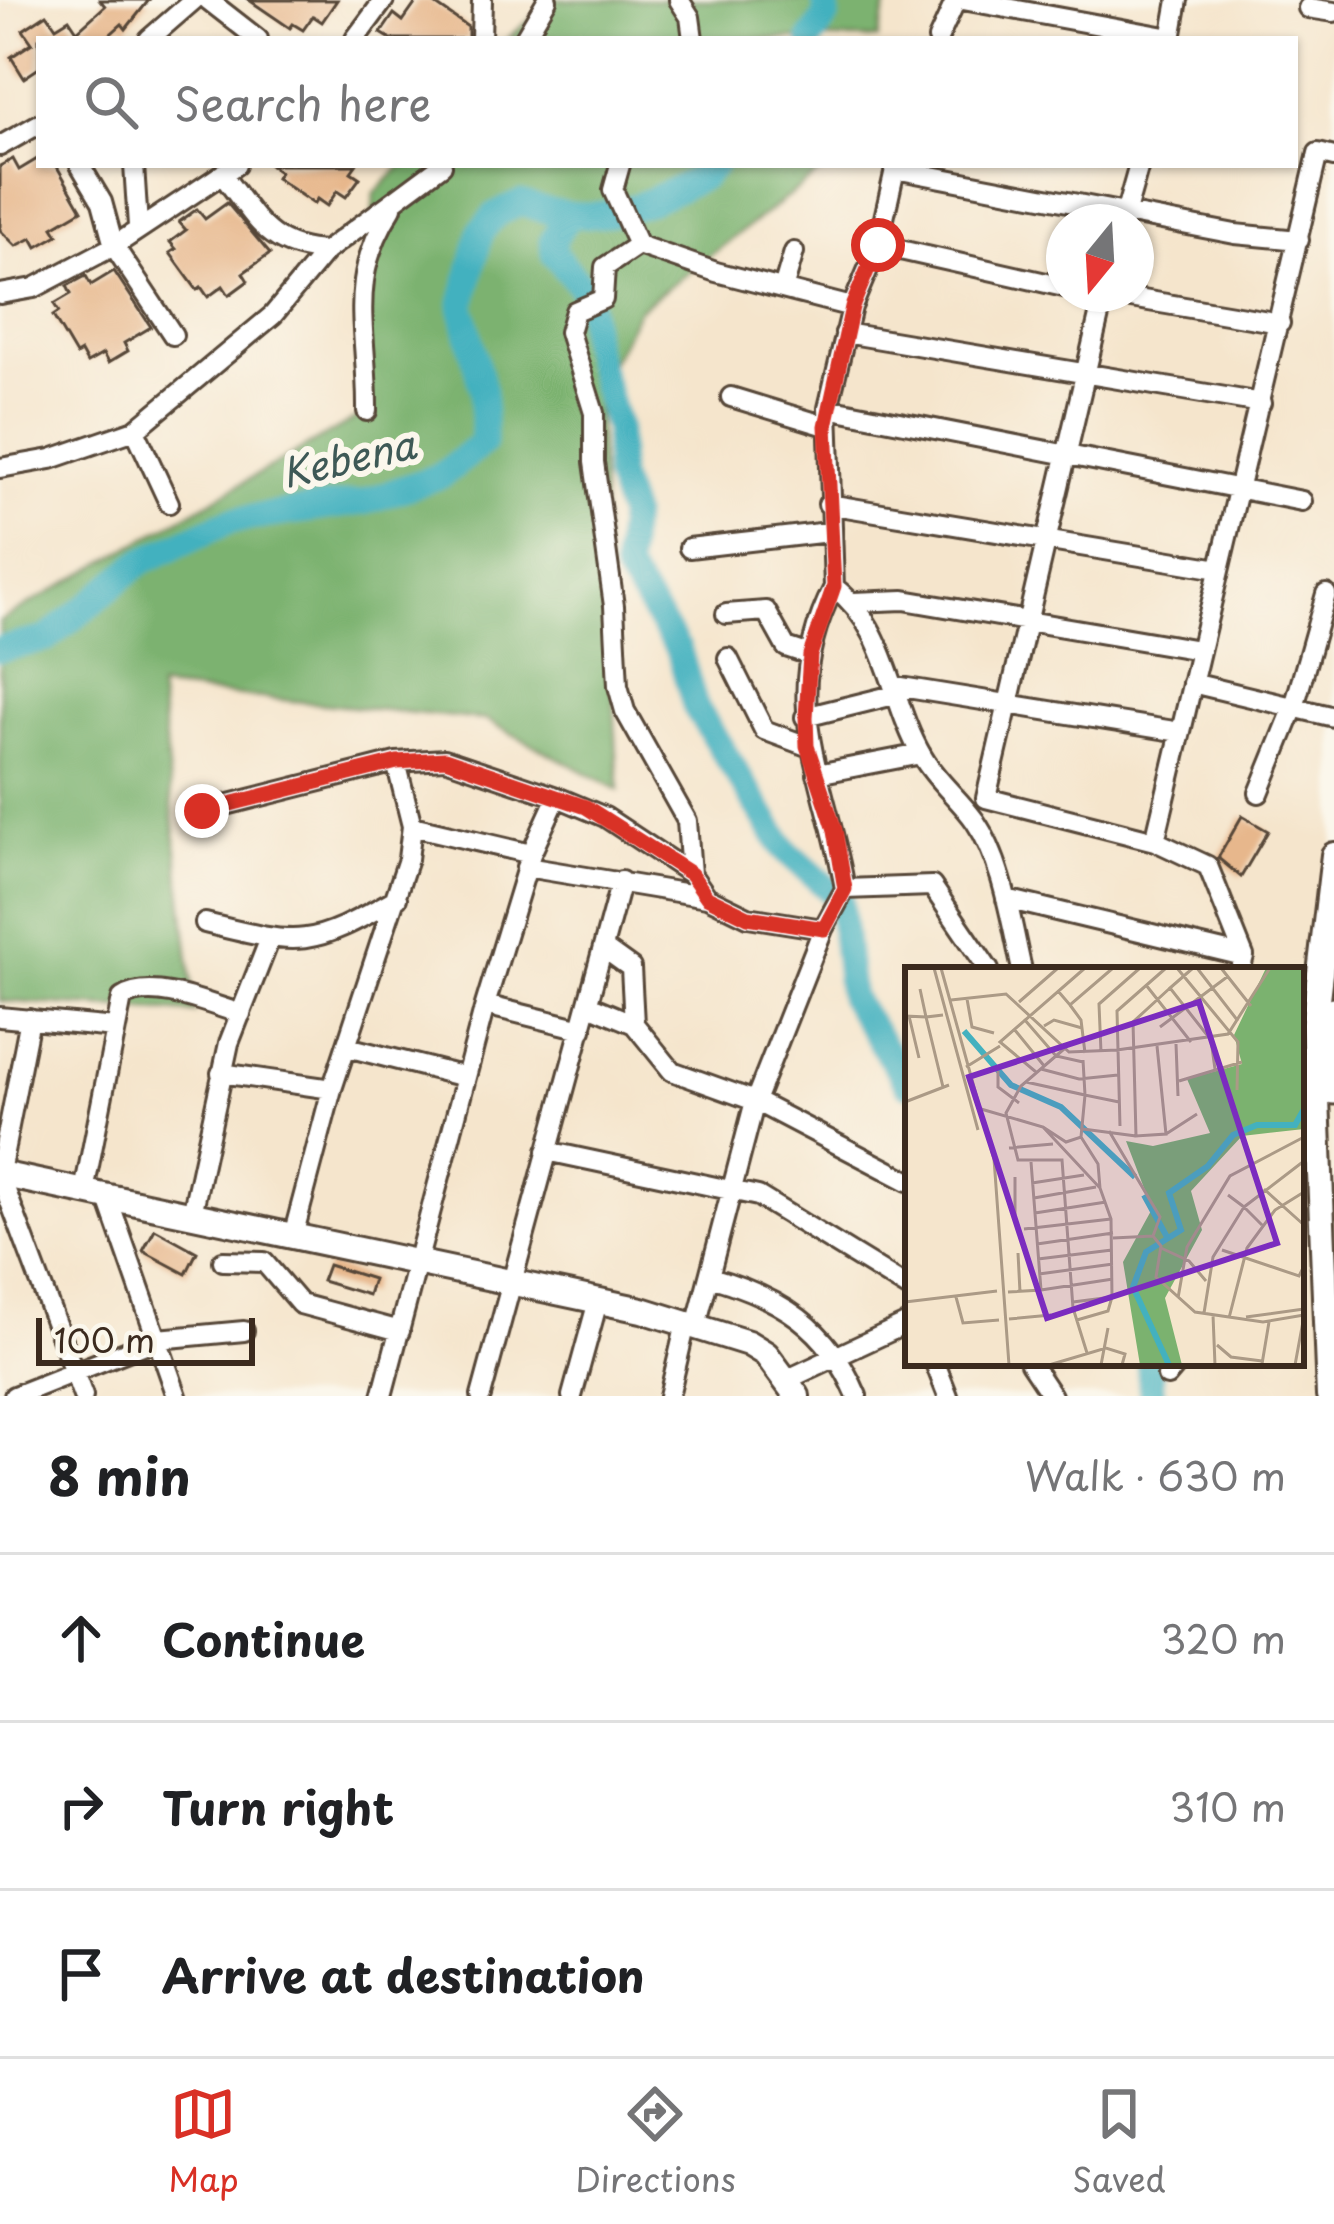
<!DOCTYPE html>
<meta charset="utf-8">
<style>
body{margin:0;font-family:"Playpen Sans",sans-serif;background:#f6f6f6;color:#202124}
.compass{position:absolute;left:1046px;top:204px;width:108px;height:108px;border-radius:50%;background:#fff;box-shadow:0 3px 9px #0004;rotate:198deg}
.scale{position:absolute;left:36px;bottom:30px;width:219px;box-sizing:border-box;padding-left:12px;border:6px solid #3b2a1e;border-top:0;font-size:33px;line-height:42px;white-space:nowrap;color:#3b2a1e;-webkit-text-stroke:9px #fbf7ec;paint-order:stroke}
.stop{position:absolute;width:36px;height:36px;margin:-27px;border:9px solid #d93025;border-radius:50%;background:#fff}
.stop.end{background:#d93025;border-color:#fff;box-shadow:0 3px 12px #0008}
.list{margin:0;padding:0;list-style:none}
h2{display:flex;justify-content:space-between;align-items:center;height:156px;margin:0;padding:0 48px;font-size:51px}
h2 small{font-size:39px;font-weight:400;color:#757577}
.list li{display:grid;grid-template-columns:78px 1fr auto;gap:36px;align-items:center;box-sizing:border-box;height:168px;padding:0 48px;border-top:3px solid #e0e0e0}
.list b{display:block;font-size:45px;white-space:nowrap}
.list em{font-size:39px;font-style:normal;color:#757577}
.icon{flex:none;width:66px;height:66px;fill:none;stroke:currentColor;stroke-width:2;stroke-linecap:round;stroke-linejoin:round}
.map{position:relative;flex:none;width:1334px;height:1396px;overflow:hidden}
.search{position:absolute;background:#fff;box-shadow:0 3px 9px #0004;left:36px;right:36px;top:36px;height:132px;display:flex;align-items:center;gap:30px;box-sizing:border-box;padding:0 42px;border-radius:0px;color:#757577;font-size:45px}
.sheet{height:660px;background:#fff}
nav{display:flex;justify-content:space-around;align-items:center;box-sizing:border-box;height:168px;border-top:3px solid #e0e0e0;background:#fff;font-size:33px;color:#757577}
nav a{display:grid;justify-items:center;gap:6px}
nav .on{color:#d93025}
.map>svg:first-child{display:block}
.forest{fill:#7bb26f;stroke:#5b6e46;stroke-width:3}
.lines{fill:none;stroke-linecap:round;stroke-linejoin:round}
.river{stroke:#43b1bf;stroke-width:27}
.building{fill:#e7b78c}
.street-casing{stroke:#574638;stroke-width:24}
.secondary-casing{stroke:#574638;stroke-width:30}
.highway-casing{stroke:#574638;stroke-width:39}
.street{stroke:#fff;stroke-width:18}
.secondary{stroke:#fff;stroke-width:24}
.highway{stroke:#fff;stroke-width:33}
.route{stroke:#d93025;stroke-width:15}
.labels{text-anchor:middle;dominant-baseline:central;stroke-width:12;stroke-linejoin:round;paint-order:stroke}
.water-label{font-size:39px;font-style:italic;fill:#3e5956;stroke:#fbf7ec}
.inset-river{fill:none;stroke:#43b1bf;stroke-width:6}
.inset-road{fill:none;stroke:#ab9a86;stroke-width:3}
.view{fill:#7b2cbf;fill-opacity:0.15;stroke:#7b2cbf;stroke-width:6}
.inset-edge{fill:none;stroke:#3b2a1e;stroke-width:6}
</style>
<div class="map">
<svg width="1334" height="1396" viewBox="0 0 1334 1396">
<rect width="100%" height="100%" fill="#fbf7ec"/>
<filter id="ink" filterUnits="userSpaceOnUse"><feTurbulence type="fractalNoise" baseFrequency=".00833" numOctaves="2"/><feDisplacementMap in="SourceGraphic" scale="24" xChannelSelector="R" yChannelSelector="G"/><feConvolveMatrix kernelMatrix="1 2 1 2 8 2 1 2 1" color-interpolation-filters="sRGB"/></filter>
<filter id="wash" filterUnits="userSpaceOnUse"><feTurbulence type="fractalNoise" baseFrequency=".004" numOctaves="4" result="noise"/><feDisplacementMap in="SourceGraphic" scale="48" xChannelSelector="R" yChannelSelector="G"/><feGaussianBlur stdDeviation="2.7" result="paint"/><feColorMatrix in="noise" values="0 0 0 0 0 0 0 0 0 0 0 0 0 0 0 0 0 1.4 0 .05"/><feComposite in="paint" operator="in"/></filter>
<g filter="url(#wash)">
<rect width="100%" height="100%" fill="#f5e5cc"/>
<!-- forest -->
<path class="forest" d="M554 0H888L878 39H507Z
M403 165H830L639 309 596 390 619 790 486 720 159 688 195 1013 0 1001V621L362 415 374 194Z"/>
<g class="lines">
<!-- river -->
<path class="river" d="M811 39 827 15 825 0
M567 218 553 240 554 254 580 285 589 307 592 345 617 428V477L630 515 625 569 679 650 695 706 785 850 840 899 851 997 908 1084
M0 649 47 639 141 562 229 521 364 502 442 475 483 443V392L462 306 481 231 496 214 521 203C601 229 632 210 704 176L714 165
M1149 1363 1152 1396"/>
</g>
<g id="blocks">
<!-- building -->
<path class="building" d="M100 0H149L126 29 122 24 105 39H39V68L24 78 11 57 32 43 23 30 47 14 56 27 69 19 77 31 105 6Z
M249 0H337L322 22 313 16 303 30 293 24 290 28Z
M418 0H429L468 27V39H391L381 33 394 14 403 21Z
M39 158V165H56L82 210 53 227 58 235 37 247 32 238 16 246 0 230V166L13 159 19 170Z
M270 165H356L351 172 360 178 346 197 337 191 327 206 317 199 314 204 276 178 280 172Z
M227 203 270 254 243 273 248 281 229 295 223 286 208 297 201 287 197 290 170 253 176 249 170 242 186 230 179 222 197 209 205 219Z
M114 271 151 327 124 343 128 351 108 363 103 354 87 363 81 352 76 355 53 316 59 312 54 304 71 294 67 286 86 276 91 285Z
M1242 816 1268 831 1241 877 1218 858Z
M155 1229 197 1252 186 1274 143 1251Z
M328 1265 373 1279 368 1295 322 1281Z"/>
</g>
</g>
<g filter="url(#ink)">
<use href="#blocks" fill-opacity="0" stroke="#574638" stroke-width="3"/>
<g class="lines">
<defs>
<path id="street" d="M208 0 258 39
M679 0 690 17 693 39
M963 0 1171 38
M1308 8 1334 12
M149 39 194 0
M355 39 384 0
M481 39 482 0
M524 39 547 0
M938 39 956 0
M1171 39 1178 0
M0 146 39 124
M134 165 138 226
M620 165 613 190 638 245 716 272 852 307
M896 165 878 245 852 307 828 408 834 587C889 629 889 699 922 756 936 781 959 798 975 821 1003 862 1011 922 1022 970
M895 169 1235 234 1299 240
M224 177C257 219 269 249 326 251
M1123 222 1139 165
M638 245 605 267 603 299 575 311 569 332 594 413V462L614 606 618 686 625 711 687 821 691 874
M878 245 1064 287
M783 289 794 252
M0 294 34 288 114 246 102 202 80 165
M1104 294 986 798 1155 841 1208 866 1244 956 1240 970
M1107 294 1280 323
M845 333 1261 403
M173 335 114 246 236 165
M731 397 826 426
M828 408 1302 501
M367 411C368 328 345 282 392 208
M135 430 169 503
M0 468 51 459 135 430 273 315 326 251 442 165
M828 504 1219 569
M689 548 829 532
M834 587C775 701 826 776 845 889L932 886 989 970
M854 602 904 600 1199 650
M726 614 766 611 786 647 810 655
M728 658 764 730 807 746
M1192 683 1334 717
M895 686 1180 732
M805 717 898 694
M817 774 921 754
M1259 793 1294 707 1326 594
M557 797 605 817 691 874 707 897 748 917 823 929
M202 811 396 762
M412 826 531 854
M1155 841 1318 153 1334 157
M526 867 707 897
M1006 899 1244 956
M205 923C302 947 309 948 397 898
M606 950 631 968 634 1024
M485 1005 582 1029
M591 1006 634 1024 672 1071 755 1101 823 929 845 889
M0 1017 115 1028
M347 1047 465 1077
M221 1073 332 1089
M547 1151 758 1196 908 1288
M0 1172 30 1019
M0 1175 83 1396
M84 1191 122 998C152 979 209 1004 241 1014
M107 1196 177 1396
M192 1214 229 1043 269 941
M293 1236 332 1089 408 859 412 826 396 762 445 759 557 797 531 854 485 1005 382 1396
M223 1261 264 1262 300 1304 400 1331
M710 1277C780 1297 828 1327 857 1396
M696 1326 755 1101 908 1181
M935 1363 948 1396
M1030 1363 1052 1396
M1167 1376 1178 1363
M788 1379 908 1323
M14 1396 158 1339 244 1331
M481 1396 621 881
M572 1396 598 1301
M669 1396 686 1323"/>
<path id="secondary" d="M0 1174 642 1310 748 1343 766 1354 797 1396
M1329 1396 1314 1024 1334 855"/>
<path id="highway" d="M1334 1014V1087"/>
</defs>
<!-- street casing -->
<use href="#street" class="street-casing"/>
<!-- secondary casing -->
<use href="#secondary" class="secondary-casing"/>
<!-- highway casing -->
<use href="#highway" class="highway-casing"/>
<!-- street -->
<use href="#street" class="street"/>
<!-- secondary -->
<use href="#secondary" class="secondary"/>
<!-- highway -->
<use href="#highway" class="highway"/>
</g>
</g>
<g class="lines" filter="url(#ink)">
<!-- route -->
<path class="route" d="M202 811 397 762 445 759 586 807 691 874 707 897 748 917 824 929 845 889 835 830 807 746 806 717 810 655 834 586 826 426 852 307 878 245"/>
</g>
<g class="labels">
<!-- water labels -->
<g class="water-label">
<text transform="translate(348 457) rotate(-13)">Kebena</text>
</g>
</g>
<!-- overview -->
<g transform="translate(905 967)">
<rect width="399" height="399" fill="#f5e5cc"/>
<path d="M361 1H399V162L337 169 286 224 297 263 260 331 277 398H235L218 295 247 242 221 174 248 179 305 166 282 112 337 97 329 68Z" fill="#7bb26f"/>
<path class="inset-river" d="M59 64 106 118 156 140 230 210M239 228 262 270M264 398 228 320 241 285 276 263 264 226 303 199 328 168 352 158H390L399 142"/>
<path class="inset-road" d="M29 1 73 163M36 1 89 192 104 398M272 1 333 75 332 123M288 1 265 21 306 73 310 102M292 1 333 54M316 1 346 39M241 18 286 75M15 22 21 50 38 48M153 24 165 38 208 1M62 32 67 60 89 66M46 33 101 27 164 85 212 83 323 67 365 1M114 35 153 1M165 38 176 53 180 86M0 49 21 50 38 120M4 49 14 91M119 52 151 89 178 95M139 59 149 53 177 61M255 60 322 10M109 62 140 100M271 77 273 129M252 79 261 167 231 169 228 55 265 21M159 82 116 119 101 146 113 193H157L168 341 182 386M196 85 194 37 235 1M61 100 95 79M136 102 174 112 213 108M93 104V120L114 136M131 105 95 75 180 1M274 114 337 95M121 115 180 128 178 93M0 135 44 118M76 142 138 160 195 221 206 252 207 330 203 344 172 353M215 159 212 44 261 1M138 160 161 175 176 170 193 197 195 221M178 162 231 169M204 164 255 250 248 269M261 167 292 147M176 170 180 128 214 135M104 181 148 177M127 216 179 208M359 222 399 258M129 231 191 220M130 246 201 235M110 248V210M357 258 339 240 399 194M119 262 206 252M208 271 248 269 256 279 251 310 290 345 358 355 399 348M132 277 208 266M256 281 284 294 301 314M317 283 394 309 399 299M113 286 115 325M133 292 207 283M134 307 208 297M136 323 208 312M103 325 136 323 126 195M51 330 58 356 94 353M273 331 282 280 325 209 399 170M0 335 92 324M168 335 207 330M299 346 308 290 339 240 323 228M308 348 310 398M341 350 399 342M324 351 342 281 370 243 399 225M104 352 146 348M312 378 326 390 357 394M357 397 364 355M144 398 201 381 220 387 217 398M196 398 203 361M390 398 399 349"/>
<path class="view" d="M294 35 372 276 142 351 64 110Z"/>
<rect width="399" height="399" class="inset-edge"/>
</g>
</svg>
<svg class="compass" viewBox="-18 -18 36 36"><path d="M0-13l5 13h-10z" fill="#e53935"/><path d="M0 13l5-13h-10z" fill="#757577"/></svg>
<div class="scale">100 m</div>
<div class="stop" style="left:878px;top:245px"></div>
<div class="stop end" style="left:202px;top:811px"></div>
<div class="search"><svg class="icon" aria-label="search" viewBox="0 0 24 24"><circle cx="10" cy="10" r="6"/><path d="M15 15l6 6"/></svg>Search here</div>
</div>
<section class="sheet">
<h2>8 min<small>Walk · 630 m</small></h2>
<ul class="list">
<li><svg class="icon" aria-label="ahead" viewBox="0 0 24 24"><path d="M12 20V5M6 11l6-6 6 6"/></svg><div><b>Continue</b></div><em>320 m</em></li>
<li><svg class="icon" aria-label="right" viewBox="0 0 24 24"><path d="M7 20v-9h11M14 6l5 5-5 5"/></svg><div><b>Turn right</b></div><em>310 m</em></li>
<li><svg class="icon" aria-label="arrive" viewBox="0 0 24 24"><path d="M6 21V4h12l-3 4 3 4H6"/></svg><div><b>Arrive at destination</b></div></li>
</ul>
</section>
<nav>
<a class="on"><svg class="icon" aria-label="map" viewBox="0 0 24 24"><path d="M3 6l6-2 6 2 6-2v14l-6 2-6-2-6 2zM9 4v14M15 6v14"/></svg>Map</a>
<a><svg class="icon" aria-label="directions" viewBox="0 0 24 24"><path d="M12 3l9 9-9 9-9-9zM9 14v-3h6M13 9l2 2-2 2"/></svg>Directions</a>
<a><svg class="icon" aria-label="saved" viewBox="0 0 24 24"><path d="M7 4h10v16l-5-4-5 4z"/></svg>Saved</a>
</nav>
